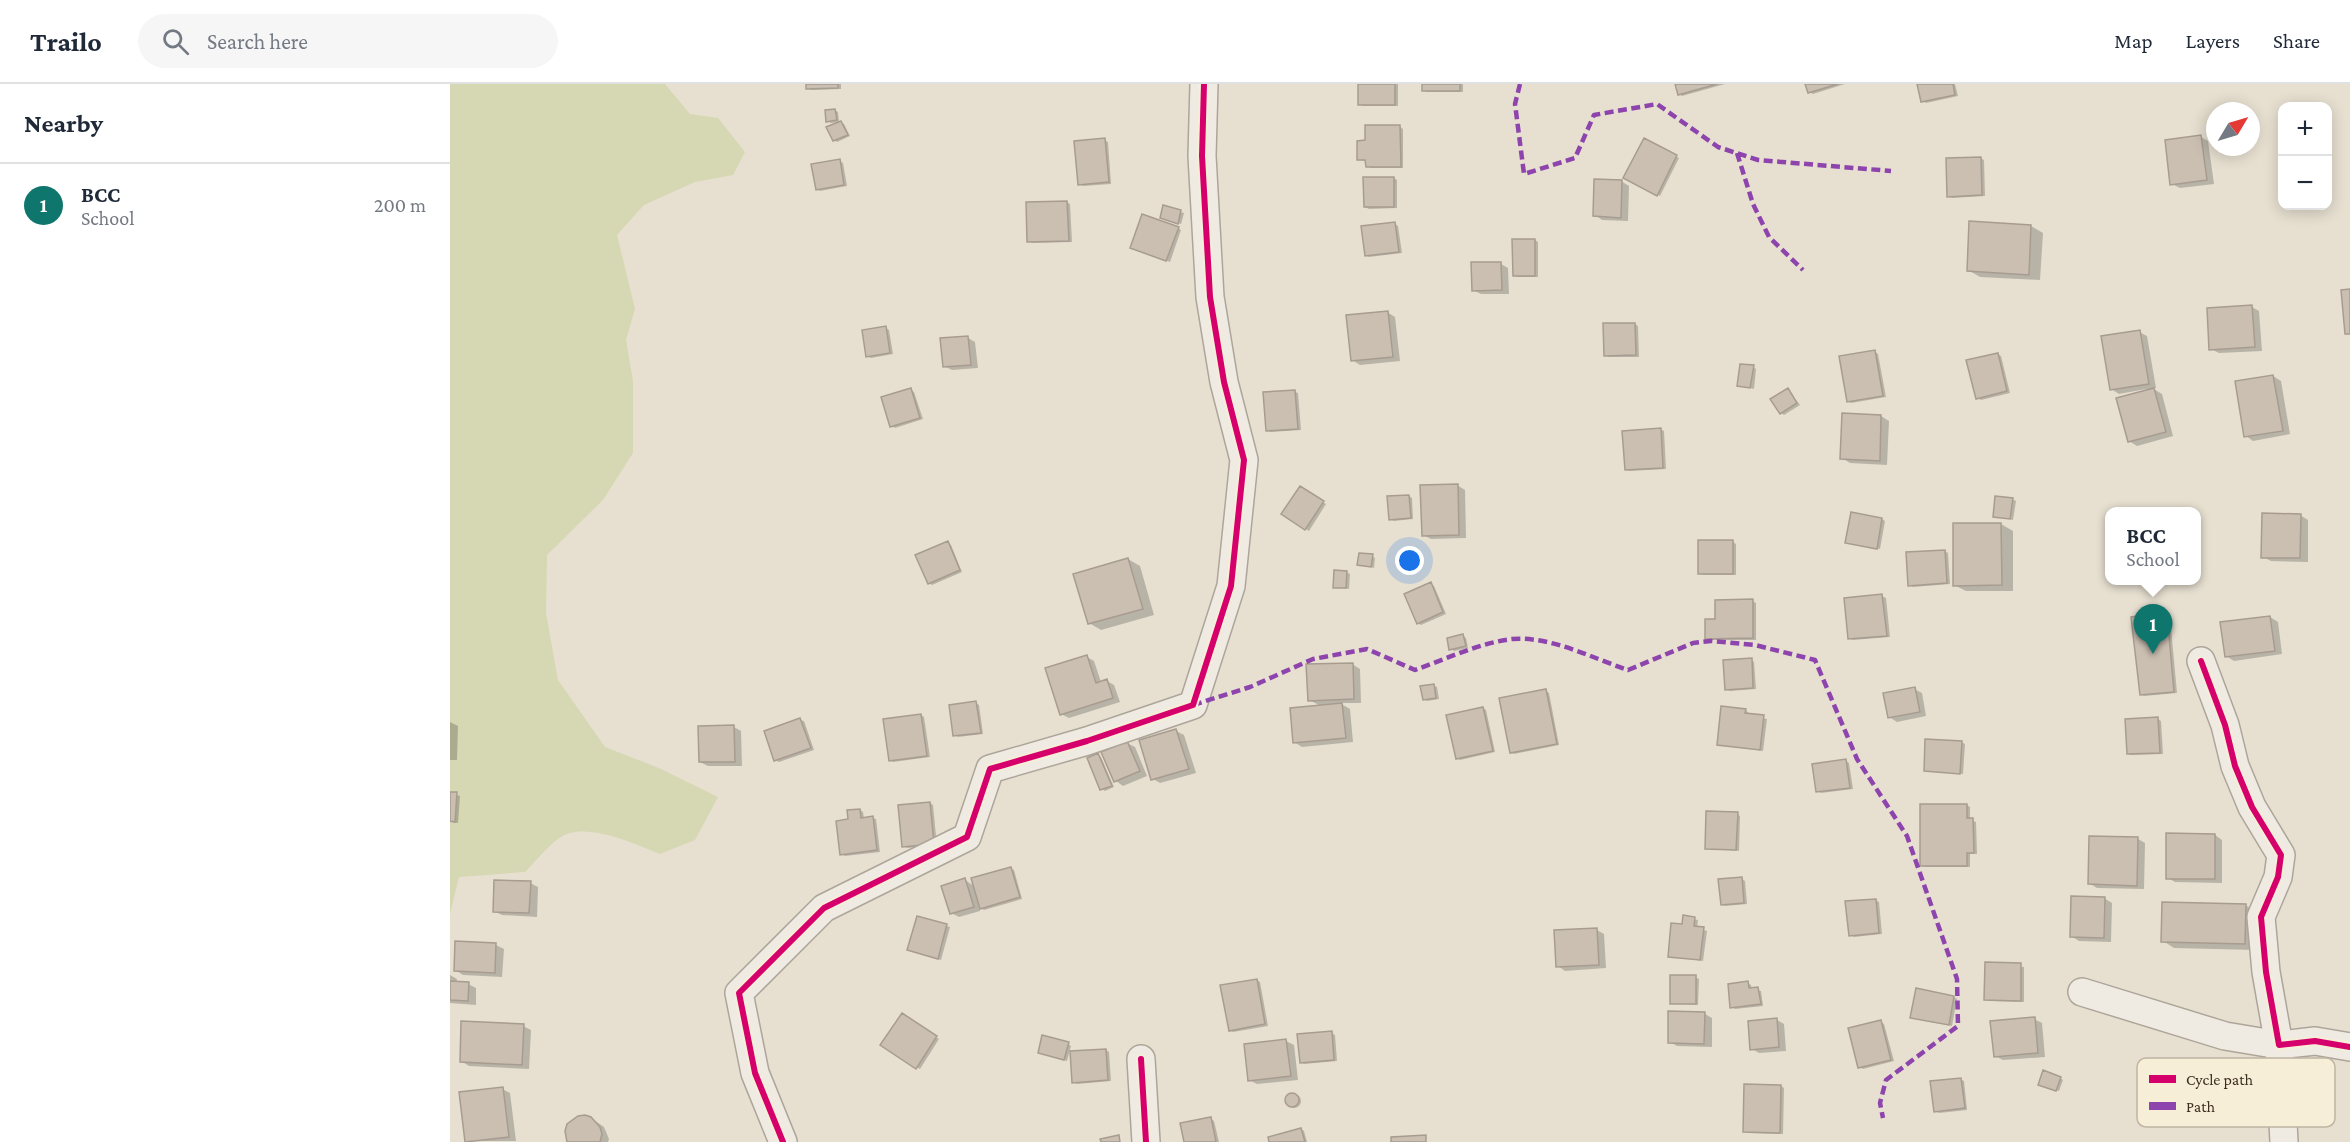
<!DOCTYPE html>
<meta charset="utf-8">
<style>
body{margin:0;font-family:"Crimson Pro",serif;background:#f6f6f7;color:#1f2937}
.controls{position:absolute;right:18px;top:18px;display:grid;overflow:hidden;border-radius:12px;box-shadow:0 3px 15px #0003}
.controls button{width:54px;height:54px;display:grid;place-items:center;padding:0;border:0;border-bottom:2px solid #e0e1e3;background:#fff;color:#1f2937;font:30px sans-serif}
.compass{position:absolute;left:1756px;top:18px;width:54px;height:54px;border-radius:50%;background:#fff;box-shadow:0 3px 15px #0003;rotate:52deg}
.you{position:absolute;left:960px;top:477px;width:21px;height:21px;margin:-15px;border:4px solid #fff;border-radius:50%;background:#1a73e8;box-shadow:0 0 0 9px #1a73e833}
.badge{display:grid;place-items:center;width:39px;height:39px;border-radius:50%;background:#0f766e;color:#fff;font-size:20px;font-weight:700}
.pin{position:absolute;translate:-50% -50px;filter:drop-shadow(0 2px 3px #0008)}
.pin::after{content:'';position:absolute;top:32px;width:21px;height:18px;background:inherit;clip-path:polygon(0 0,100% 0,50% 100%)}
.popup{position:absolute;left:1655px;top:423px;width:96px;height:78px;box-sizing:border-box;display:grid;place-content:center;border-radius:12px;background:#fff;filter:drop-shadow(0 2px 4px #0005);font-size:20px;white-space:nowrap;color:#747a83}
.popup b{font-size:22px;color:#1f2937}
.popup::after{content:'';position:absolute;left:50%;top:100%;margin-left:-12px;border:12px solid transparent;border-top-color:#fff}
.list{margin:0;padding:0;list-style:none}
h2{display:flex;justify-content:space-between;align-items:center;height:78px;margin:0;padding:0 24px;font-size:26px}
h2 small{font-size:20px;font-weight:400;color:#747a83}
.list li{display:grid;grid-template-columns:39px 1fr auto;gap:18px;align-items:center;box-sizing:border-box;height:84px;padding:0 24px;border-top:2px solid #e0e1e3}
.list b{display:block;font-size:22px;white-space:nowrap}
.list p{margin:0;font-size:20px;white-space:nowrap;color:#747a83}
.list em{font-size:20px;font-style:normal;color:#747a83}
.icon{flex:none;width:33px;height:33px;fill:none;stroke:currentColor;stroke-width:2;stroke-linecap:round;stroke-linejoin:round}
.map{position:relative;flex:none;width:1900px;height:1058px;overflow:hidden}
header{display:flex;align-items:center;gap:36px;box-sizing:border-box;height:84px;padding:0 30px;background:#fff;border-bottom:2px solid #e0e1e3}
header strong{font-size:28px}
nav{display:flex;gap:33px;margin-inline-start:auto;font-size:21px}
.search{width:420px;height:54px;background:#f6f6f7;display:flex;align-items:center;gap:15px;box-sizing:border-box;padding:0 21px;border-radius:33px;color:#747a83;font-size:22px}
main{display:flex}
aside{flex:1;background:#fff}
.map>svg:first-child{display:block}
.green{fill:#d6d7b3}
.shadow{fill:#0003}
.building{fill:#cbbfb2;stroke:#a89c90;stroke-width:1.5}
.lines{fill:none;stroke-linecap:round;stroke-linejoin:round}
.minor-casing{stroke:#ada599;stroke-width:30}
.minor{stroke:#efebe3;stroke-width:27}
.quiet{stroke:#8e44ad;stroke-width:4.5;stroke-dasharray:9 4.5;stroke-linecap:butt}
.cycleway-casing{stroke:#f7eed8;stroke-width:10}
.cycleway{stroke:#d6006c;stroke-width:6}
.key{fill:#f7eed8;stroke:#bfb4a1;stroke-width:1.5}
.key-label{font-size:16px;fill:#3d2e20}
</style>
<header>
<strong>Trailo</strong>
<div class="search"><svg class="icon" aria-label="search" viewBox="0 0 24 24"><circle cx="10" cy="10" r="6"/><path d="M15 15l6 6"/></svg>Search here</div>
<nav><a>Map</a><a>Layers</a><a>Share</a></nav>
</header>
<main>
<aside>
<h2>Nearby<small></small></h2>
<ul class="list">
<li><span class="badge">1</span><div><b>BCC</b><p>School</p></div><em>200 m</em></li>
</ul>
</aside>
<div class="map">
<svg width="1900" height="1058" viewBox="0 0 1900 1058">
<rect width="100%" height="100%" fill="#e7e0d1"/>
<!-- green -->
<path class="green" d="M0 0H215L240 30 268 34 295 68 283 91 245 98 194 121 167 151 185 225 176 256 183 297V369L153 416 97 471 96 529 108 596 155 663 209 684 268 713 245 756 210 770C185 760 132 735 108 755 96 764 86 777 75 788L9 793 0 830Z"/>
<!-- shadow -->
<path class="shadow" d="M358 0H391V5L361 6 358 4Z
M910 0H948V22H913L910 20Z
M974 0H1013V8H977L974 6Z
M1226 0H1275L1232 12 1229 10Z
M1357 0H1395L1363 10 1359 8Z
M1469 0H1505L1508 12 1476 19 1473 17Z
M385 26 388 28 389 38 381 39 377 37Z
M391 38 394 40 400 52 387 58 384 56Z
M950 43 953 45V84H921L917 82V77L909 76 916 58Z
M1751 53 1758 57 1764 100 1730 104 1722 100Z
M654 56 658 58 661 100 633 102 629 100Z
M1194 56 1229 74 1210 112 1175 94Z
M1530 74 1534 76 1535 112 1502 114 1499 112Z
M390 77 393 79 397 102 370 107 367 105Z
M944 94 947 96V124L919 125 915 123Z
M1171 97 1179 102 1178 137 1152 136 1145 131Z
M617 118 620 120 622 158 582 159 579 157 577 120Z
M714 123 734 129 731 140 715 136Z
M1521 138 1581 142 1593 149 1590 196 1530 193 1518 186Z
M945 140 948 142 952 169 919 173 916 171Z
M728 144 731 146 720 178 685 165Z
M1085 156 1088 158V193H1068L1064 191Z
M1051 180 1058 184 1059 210H1031L1023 206Z
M1802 223 1809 227 1812 267 1769 269 1761 265Z
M937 228 945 233 950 277 910 281 902 276Z
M1155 240H1185L1188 242 1189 273H1159L1155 271Z
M436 244 439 246 443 270 421 274 417 272Z
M1689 248 1697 252 1706 304H1702L1712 310 1723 352 1687 362 1679 357 1696 305 1669 310 1661 305Z
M518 254 525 258 528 284 502 286 494 282Z
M1425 268 1428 270 1436 313 1401 319 1398 317Z
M1547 270 1551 272 1560 309 1531 316 1528 314Z
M1303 283 1306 285 1304 305 1289 301Z
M1823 292 1831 297 1840 350 1803 357 1796 352Z
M461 306 464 308 473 335 445 344 442 342Z
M1338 306 1350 321 1334 331 1331 329Z
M845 308 848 309 851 346 821 348 817 346Z
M1394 330 1431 332 1439 337 1437 381 1400 379 1392 374Z
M1210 345 1214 347 1216 385 1179 387 1176 385Z
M1007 401 1015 406 1016 454 981 455 973 451Z
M851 404 876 420 859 447 833 429Z
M959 412 962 414 963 435 944 437 940 435Z
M1562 415 1566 417 1563 436 1545 432Z
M1850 431 1858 436V478L1821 477 1813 473Z
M1432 435 1435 437 1430 465 1397 458Z
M1551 440 1563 447V507H1516L1504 501Z
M1283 458 1286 460V491H1253L1250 489Z
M498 459 501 461 512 488 482 501 479 499Z
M1495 467 1498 469 1500 500 1463 503 1460 501Z
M922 472 925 474 924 484 909 480Z
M678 475 690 482 704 531 651 546 639 539Z
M896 488 900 490 899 505 885 503Z
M980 500 984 502 996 530 971 541 968 539Z
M1432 512 1436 514 1440 553 1403 556 1399 554Z
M1302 517 1306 519V556H1260L1257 554 1266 536Z
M1716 531 1720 533 1727 609 1694 612 1691 610Z
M1820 533 1828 538 1832 570 1784 577 1776 572Z
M1013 552 1016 554 1018 564 1004 567 1001 565Z
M637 573 644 577 651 598 657 597 664 601 670 618 619 634 611 630Z
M1301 576 1304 578 1306 605 1280 607 1276 605Z
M902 580 910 585 911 619H890L900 625 903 658 852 663 844 658 871 622 859 616Z
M983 601 987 603 989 615 977 617 974 615Z
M1464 605 1472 609 1476 632 1447 638 1439 633Z
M1096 607 1099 609 1109 661 1064 670 1061 668Z
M526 619 529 621 533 650 508 653 505 651Z
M1033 624 1036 626 1045 668 1010 676 1007 674Z
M1295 626 1298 628V631L1317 635 1313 667 1268 660Z
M471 631 474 633 480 673 443 678 440 676Z
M1708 635 1711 637 1713 670 1681 671 1678 670 1677 636Z
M350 636 354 637 364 666 329 678 325 676Z
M0 638 8 642 7 676H0Z
M284 643 291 647 292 682H258L250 678Z
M726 647 734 651 746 689 710 699 703 695Z
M1511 658 1515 660 1513 690 1475 687Z
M677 659 685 663 697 692 673 702 666 697 653 669Z
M648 671 651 673 664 703 655 707 652 705Z
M1396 677 1399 679 1403 705 1371 709 1368 707Z
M0 709 10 712 8 739 0 738Z
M480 719 483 721 487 762 457 764 454 762Z
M1517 721 1520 723V736L1526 738 1527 770H1520V783H1475L1471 781Z
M410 726 413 728 414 735 422 734 426 735 430 768 395 772 392 770 400 737Z
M1287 730 1290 732 1289 767 1256 764Z
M1765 751 1772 756V799L1725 798 1718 794Z
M1688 755 1695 759 1694 805 1647 804 1639 799Z
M560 784 564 786 572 815 534 826 529 823 530 827 509 833 501 829 515 796 524 802Z
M1292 795 1295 797 1297 820 1275 822 1272 820Z
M80 799 88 803 87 833 52 831 44 827Z
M1654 814 1662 819 1661 858 1629 857 1621 852Z
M1425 816 1429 818 1432 850 1404 853 1400 851Z
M1795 821 1807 828 1806 866 1724 864 1713 857Z
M1234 833 1248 836 1247 844 1257 847 1253 877 1219 872 1233 842Z
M497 842 500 843 491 876 462 868Z
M1147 846 1154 850 1156 884 1115 887 1108 882Z
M7 859 46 861 54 865 52 893 13 891 5 886Z
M1536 880 1574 883V918L1539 917 1535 915Z
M0 891 7 895 6 899 18 900 26 904V921L0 919Z
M1245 893 1249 895 1248 921 1221 919Z
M807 896 810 898 818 942 783 948 780 946Z
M1298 899 1301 901 1302 906 1311 907 1313 922 1285 925 1282 923Z
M1504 913 1507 915 1502 942 1465 935Z
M1255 930 1262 934V963L1227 962 1220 958Z
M452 931 489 955 470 985 432 961Z
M1584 935 1592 939 1595 973 1553 976 1545 972Z
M1327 936 1334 940 1336 967 1309 969 1302 965Z
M1431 938 1434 940 1444 977 1413 985 1410 983Z
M73 942 81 946 79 985 19 982 11 977Z
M881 949 885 951 887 977 854 980 851 978Z
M836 957 844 961 848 996 807 1000 799 996Z
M618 960 621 962 617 977 593 970Z
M656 966 659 968 661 997 627 1000 624 998Z
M1610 994 1613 996 1609 1007 1593 1002Z
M1510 995 1514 997 1517 1026 1489 1029 1486 1027Z
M1331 1002 1334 1004 1333 1050 1298 1049 1295 1047Z
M52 1005 60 1009 66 1057H17Z
M837 1017a7 7 0 1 1 14 0a7 7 0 1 1-14 0Z
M141 1034 154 1043 159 1055 158 1058H119Z
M761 1035 764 1037 769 1058H736Z
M851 1045 854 1047 857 1058H821Z"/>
<!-- building -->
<path class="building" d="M356 0H388V4L356 5Z
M908 0H945V21H908Z
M972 0H1010V7H972Z
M1225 0H1267L1228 11Z
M1355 0H1388L1358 9Z
M1467 0H1503L1505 11 1471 18Z
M385 25 387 36 376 38 375 26Z
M391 37 398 51 383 57 376 43Z
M915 41H950L951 83H916L915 76H907V57L915 56Z
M1751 51 1757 96 1720 101 1715 56Z
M655 54 659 98 628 101 624 57Z
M1194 54 1227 71 1207 112 1173 94Z
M1531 73 1532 111 1497 113 1496 74Z
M390 75 394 101 366 106 361 80Z
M913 93H944V123H914Z
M1144 95 1172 96 1171 134 1143 132Z
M617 117 619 157 577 158 576 118Z
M713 121 731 126 728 140 710 134Z
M692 130 729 143 716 177 680 164Z
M1519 137 1581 141 1579 191 1517 187Z
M945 138 949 168 915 172 911 142Z
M1062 155H1085V192H1063Z
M1021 178H1051L1052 206 1022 207Z
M1900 205V250H1895L1891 206Z
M1802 221 1805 263 1759 266 1757 224Z
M938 227 943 273 901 277 896 231Z
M1153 239H1185L1186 271 1154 272Z
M436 242 440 269 416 273 412 246Z
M1690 246 1699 300 1660 306 1651 252Z
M518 252 521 281 493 283 490 254Z
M1425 266 1433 312 1397 318 1389 272Z
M1548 269 1557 307 1526 315 1516 276Z
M1290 280 1304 281 1300 304 1287 302Z
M1823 291 1833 347 1794 353 1785 297Z
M461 304 470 334 440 343 431 313Z
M1338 304 1347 319 1330 330 1320 315Z
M1704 304 1716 348 1678 358 1666 314Z
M845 306 848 345 816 347 813 308Z
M1392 329 1431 331 1430 377 1390 375Z
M1211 344 1213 384 1175 386 1172 347Z
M1008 400 1009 451 972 452 970 401Z
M850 402 874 417 855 446 831 430Z
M959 411 961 434 939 436 937 412Z
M1545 412 1563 414 1560 435 1543 433Z
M1401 428 1432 434 1427 465 1395 459Z
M1812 429 1851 430 1850 474H1811Z
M1503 439H1551L1552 501 1503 502Z
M1248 456H1283V490H1248Z
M498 457 510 486 478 500 465 471Z
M1495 466 1497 499 1458 502 1456 468Z
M909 469 923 470 921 483 907 481Z
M678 474 693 525 638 540 623 490Z
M884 486 897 487 896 504H883Z
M981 498 993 528 967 540 954 510Z
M1432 510 1437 552 1398 555 1394 514Z
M1303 515V554L1255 555V535H1265V516Z
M1717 529 1724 608 1690 611 1681 533Z
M1820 532 1825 567 1775 573 1770 538Z
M1013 550 1016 562 999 566 997 554Z
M637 571 646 599 657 595 663 614 610 631 595 584Z
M1302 574 1303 604 1275 606 1273 576Z
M903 579 904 615 858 617 856 580Z
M984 600 986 614 973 616 970 602Z
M1465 603 1470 628 1438 634 1433 609Z
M1096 605 1107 660 1060 669 1049 614Z
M526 617 531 649 503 652 499 621Z
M892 619 896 654 843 659 840 624Z
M1271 622 1296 625 1295 629 1314 631 1310 666 1267 661Z
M1033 623 1043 667 1006 675 996 631Z
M471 630 477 672 439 677 433 635Z
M1708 633 1710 669 1677 670 1675 635Z
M350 634 361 664 324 677 314 647Z
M284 641 285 678H249L248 642Z
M726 645 739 685 701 696 689 656Z
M1475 655 1512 657 1510 690 1474 687Z
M677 657 690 687 664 698 651 668Z
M648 669 662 702 650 706 637 674Z
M1396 675 1400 704 1366 708 1362 680Z
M0 708H7L5 738 0 737Z
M480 718 484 760 452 763 448 721Z
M1470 720H1517V734H1523L1524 769H1517V782H1470Z
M410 725 411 734 423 732 427 766 390 771 386 737 398 735 397 726Z
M1256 727 1288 728 1286 766 1255 765Z
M1716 749 1765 750V795H1716Z
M1639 752 1688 753 1687 802 1638 800Z
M561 783 570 813 530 825 521 794Z
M1292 793 1294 819 1271 821 1268 795Z
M515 794 524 823 500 830 491 802Z
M44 796 81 797 79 829 43 828Z
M1621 812 1655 813 1654 854 1620 853Z
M1426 815 1429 849 1399 852 1395 817Z
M1712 818 1796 820 1795 860 1711 858Z
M1233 831 1245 833 1244 842 1254 843 1250 876 1218 873 1221 839 1232 840Z
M467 832 497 840 488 875 457 866Z
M1147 844 1149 881 1106 883 1104 846Z
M5 857 46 859 45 889 4 887Z
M1535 878 1571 879V917L1534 916Z
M1220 891H1246V920H1220Z
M807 895 815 940 779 947 770 901Z
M0 897 19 898 18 917 0 916Z
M1298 897 1299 904 1308 903 1311 920 1280 924 1278 900Z
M1466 904 1504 912 1499 941 1460 934Z
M1218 927 1255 928 1254 960 1218 959Z
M452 929 487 952 466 985 430 961Z
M1585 933 1588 969 1544 973 1540 937Z
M1327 934 1329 963 1300 966 1298 937Z
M1431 936 1441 976 1408 984 1398 944Z
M11 937 74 940 72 981 10 978Z
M882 947 884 976 850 979 847 950Z
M592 951 619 958 614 976 588 969Z
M836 955 841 992 798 997 794 960Z
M656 965 658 996 622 999 620 967Z
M1593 986 1611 993 1606 1007 1588 1001Z
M1511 994 1515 1024 1484 1028 1480 997Z
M1294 1000 1331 1001 1330 1049 1293 1048Z
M53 1003 59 1053 15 1058 9 1008Z
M835 1016a7 7 0 1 1 14 0a7 7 0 1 1-14 0Z
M135 1031 141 1033 150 1043 152 1050 150 1058H117L115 1047 117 1040 128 1032Z
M761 1033 766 1058H734L730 1039Z
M851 1044 855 1058H819L818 1053Z
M669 1051 670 1058H651L650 1055Z
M976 1051V1058H941V1053Z"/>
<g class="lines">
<defs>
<path id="minor" d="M1751 577 1775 641 1785 682 1802 723 1831 771 1828 793 1811 833 1816 888 1829 961 1865 957 1900 963
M1632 908 1775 952 1829 961 1834 1058
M691 975 696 1058
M333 1058 305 989 289 909 374 824 517 753 540 685 637 657 743 621 781 502 794 376 774 298 760 213 752 72 754 0"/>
</defs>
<!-- minor casing -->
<use href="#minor" class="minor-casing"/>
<!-- minor -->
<use href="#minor" class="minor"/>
<!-- quiet -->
<path class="quiet" d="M1070 0 1065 20 1074 90 1125 74 1144 31 1207 20 1268 63 1308 76 1441 87
M1287 69 1303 120 1319 153 1353 186
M743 621 800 603 863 575 917 565 965 586C996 575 1029 559 1062 555 1101 552 1142 574 1178 586L1243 559 1261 557 1305 561 1365 576 1407 675 1457 752 1507 895 1508 942 1436 996 1430 1019 1433 1034"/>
<defs>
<path id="cycleway" d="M1751 577 1775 641 1785 682 1802 723 1831 771 1828 793 1811 833 1816 888 1829 961 1865 957 1900 963
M691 975 696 1058
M333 1058 305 989 289 909 374 824 517 753 540 685 637 657 743 621 781 502 794 376 774 298 760 213 752 72 754 0"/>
</defs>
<!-- cycleway casing -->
<use href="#cycleway" class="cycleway-casing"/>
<!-- cycleway -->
<use href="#cycleway" class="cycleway"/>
</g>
<!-- legend -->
<rect x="1687" y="974" width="198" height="69" rx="9" class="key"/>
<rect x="1699" y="991" width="27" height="8" fill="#d6006c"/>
<rect x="1699" y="1018" width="27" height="8" fill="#8e44ad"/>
<g class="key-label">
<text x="1736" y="1001">Cycle path</text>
<text x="1736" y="1028">Path</text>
</g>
</svg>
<div class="controls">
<button>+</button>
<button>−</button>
</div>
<svg class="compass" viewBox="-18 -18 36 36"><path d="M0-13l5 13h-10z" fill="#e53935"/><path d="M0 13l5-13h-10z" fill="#747a83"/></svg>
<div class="you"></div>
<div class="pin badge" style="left:1703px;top:570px">1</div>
<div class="popup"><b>BCC</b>School</div>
</div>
</main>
